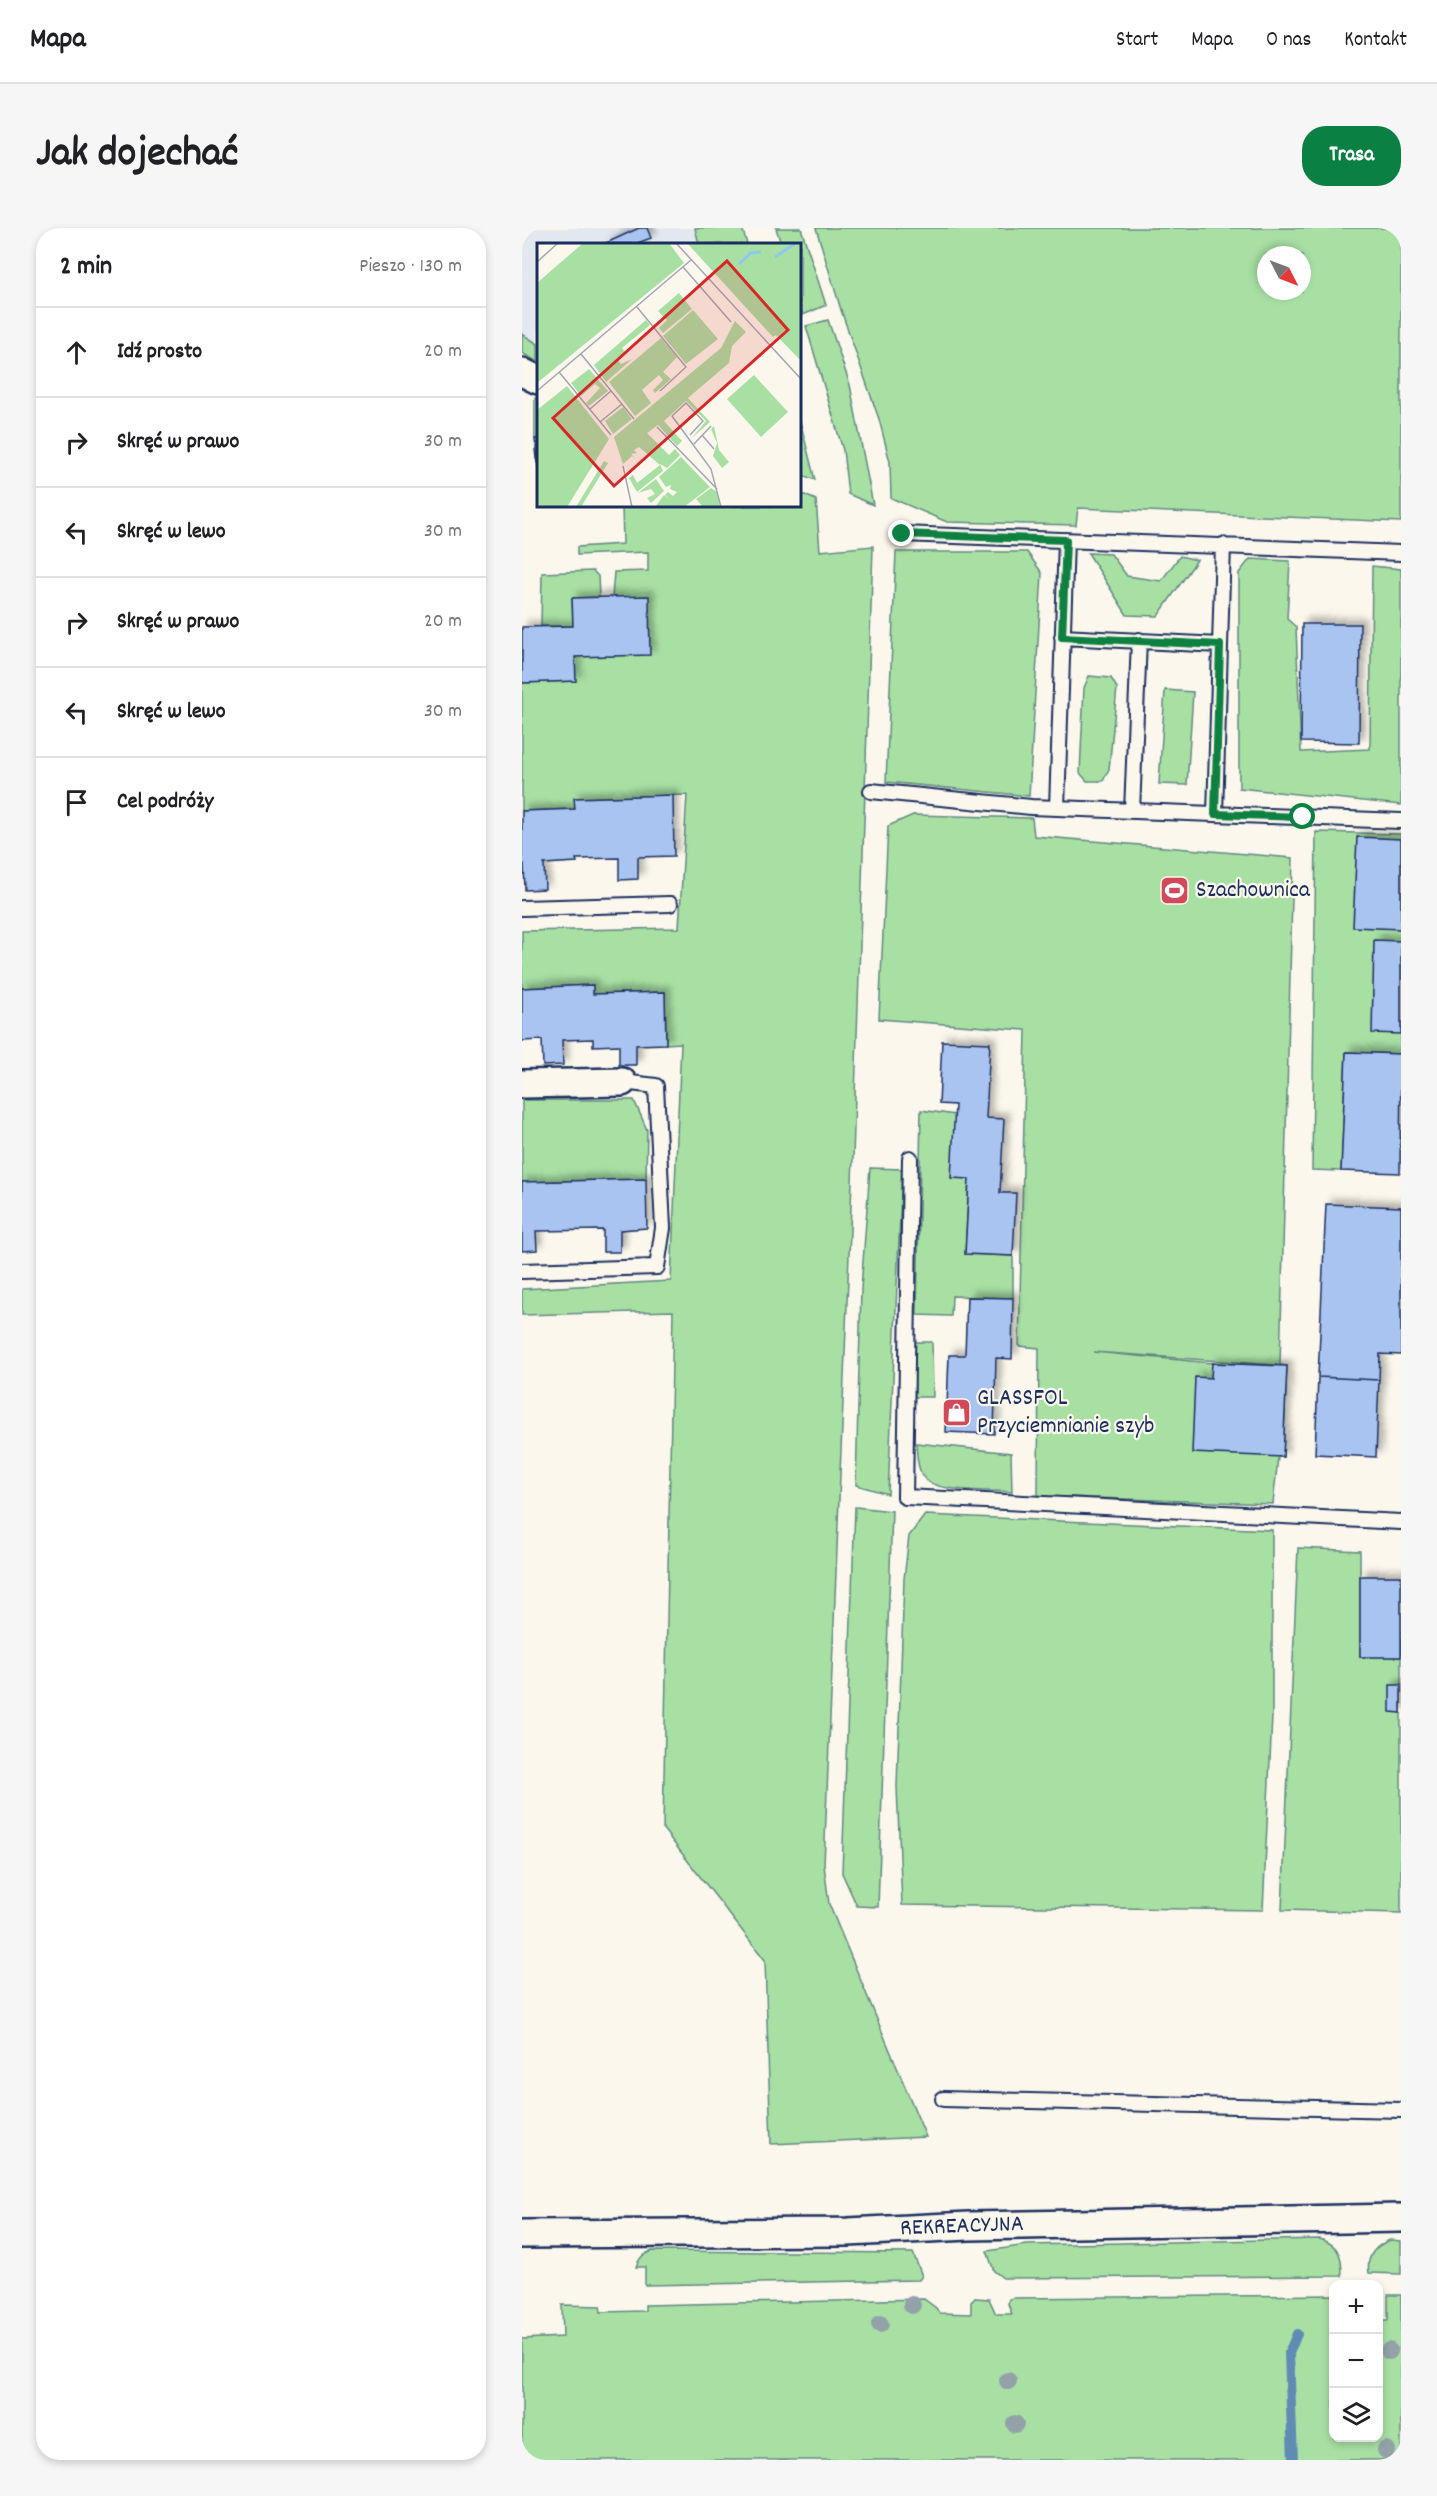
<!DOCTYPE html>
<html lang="pl">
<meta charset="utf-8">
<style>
body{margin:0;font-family:Dekko,sans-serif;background:#f6f6f6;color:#202124}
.controls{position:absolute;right:18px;bottom:18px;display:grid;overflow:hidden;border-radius:12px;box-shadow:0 3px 9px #0003}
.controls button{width:54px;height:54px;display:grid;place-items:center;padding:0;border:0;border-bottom:2px solid #e0e0e0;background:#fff;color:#202124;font:30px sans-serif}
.compass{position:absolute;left:735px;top:18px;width:54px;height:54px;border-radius:50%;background:#fff;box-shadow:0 3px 9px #0003;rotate:132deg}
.stop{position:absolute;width:18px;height:18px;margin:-14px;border:4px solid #0b8043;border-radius:50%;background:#fff}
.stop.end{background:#0b8043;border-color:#fff;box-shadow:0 2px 6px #0008}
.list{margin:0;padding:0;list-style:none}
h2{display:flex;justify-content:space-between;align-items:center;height:78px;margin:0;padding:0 24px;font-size:26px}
h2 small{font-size:20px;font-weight:400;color:#757577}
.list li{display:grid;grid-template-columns:39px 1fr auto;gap:18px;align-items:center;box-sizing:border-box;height:90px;padding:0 24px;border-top:2px solid #e0e0e0}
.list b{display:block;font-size:22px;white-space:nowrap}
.list em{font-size:20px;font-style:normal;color:#757577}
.icon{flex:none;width:33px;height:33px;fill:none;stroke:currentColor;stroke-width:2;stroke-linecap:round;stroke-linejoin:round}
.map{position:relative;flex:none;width:879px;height:2232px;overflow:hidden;border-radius:24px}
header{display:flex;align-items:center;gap:36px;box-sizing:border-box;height:84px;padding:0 30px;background:#fff;border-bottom:2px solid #e0e0e0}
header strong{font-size:28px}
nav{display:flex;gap:33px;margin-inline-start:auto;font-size:21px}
.intro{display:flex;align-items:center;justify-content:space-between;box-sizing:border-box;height:144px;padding:0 36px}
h1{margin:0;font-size:42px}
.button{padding:15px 27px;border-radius:24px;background:#0b8043;color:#fff;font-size:21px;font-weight:700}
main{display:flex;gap:36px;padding:0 36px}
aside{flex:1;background:#fff;border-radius:24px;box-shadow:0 3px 9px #0003}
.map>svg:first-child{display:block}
.built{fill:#e2e8ee}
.green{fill:#a8e0a4;stroke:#628881;stroke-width:1.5;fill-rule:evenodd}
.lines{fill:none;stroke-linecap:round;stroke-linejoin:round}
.stream{stroke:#608bb4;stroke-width:10}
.building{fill:#a9c4f1;stroke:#1b2f5e;stroke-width:1.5;filter:url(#shadow)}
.lane-casing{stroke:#1b2f5e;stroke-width:18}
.street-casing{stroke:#1b2f5e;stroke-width:32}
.lane{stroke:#fbf7ec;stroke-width:14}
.street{stroke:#fbf7ec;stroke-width:27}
.tree{fill:#93a1a8}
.route{stroke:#0b8043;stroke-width:8}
.labels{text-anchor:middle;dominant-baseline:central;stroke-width:4.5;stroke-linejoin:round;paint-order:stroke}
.poi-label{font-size:24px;fill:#1b2f5e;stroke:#fbf7ec;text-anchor:start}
.street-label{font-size:24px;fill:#1b2f5e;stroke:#fbf7ec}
.inset-river{fill:none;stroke:#8ec8ed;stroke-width:3}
.inset-road{fill:none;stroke:#a1a7b3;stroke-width:1.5}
.view{fill:#d62828;fill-opacity:0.15;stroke:#d62828;stroke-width:3}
.inset-edge{fill:none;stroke:#1b2f5e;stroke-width:3}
</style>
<header>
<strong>Mapa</strong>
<nav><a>Start</a><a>Mapa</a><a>O nas</a><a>Kontakt</a></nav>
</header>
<div class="intro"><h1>Jak dojechać</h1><a class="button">Trasa</a></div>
<main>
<aside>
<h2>2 min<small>Pieszo · 130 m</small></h2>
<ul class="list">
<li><svg class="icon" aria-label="ahead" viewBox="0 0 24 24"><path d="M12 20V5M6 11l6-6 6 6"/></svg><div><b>Idź prosto</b></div><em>20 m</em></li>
<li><svg class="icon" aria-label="right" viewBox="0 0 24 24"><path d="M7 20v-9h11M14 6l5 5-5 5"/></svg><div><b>Skręć w prawo</b></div><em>30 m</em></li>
<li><svg class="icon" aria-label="left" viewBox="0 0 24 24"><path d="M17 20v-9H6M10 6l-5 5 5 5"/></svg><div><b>Skręć w lewo</b></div><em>30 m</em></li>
<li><svg class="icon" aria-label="right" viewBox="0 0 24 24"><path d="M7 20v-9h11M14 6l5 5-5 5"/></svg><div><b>Skręć w prawo</b></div><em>20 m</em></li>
<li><svg class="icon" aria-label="left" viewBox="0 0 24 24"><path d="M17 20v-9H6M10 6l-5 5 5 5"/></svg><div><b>Skręć w lewo</b></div><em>30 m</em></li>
<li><svg class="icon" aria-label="arrive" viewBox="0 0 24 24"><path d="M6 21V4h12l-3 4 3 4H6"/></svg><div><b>Cel podróży</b></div></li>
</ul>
</aside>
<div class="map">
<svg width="879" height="2232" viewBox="0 0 879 2232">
<defs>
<filter id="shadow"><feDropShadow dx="5.5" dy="-5.5" stdDeviation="3" flood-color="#0004"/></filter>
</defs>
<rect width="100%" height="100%" fill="#fbf7ec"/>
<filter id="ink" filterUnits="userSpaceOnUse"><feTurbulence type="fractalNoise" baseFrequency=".0167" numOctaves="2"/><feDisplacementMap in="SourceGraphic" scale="12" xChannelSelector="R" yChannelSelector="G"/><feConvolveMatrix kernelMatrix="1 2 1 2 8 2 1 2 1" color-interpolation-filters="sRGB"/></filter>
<g filter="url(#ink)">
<!-- built -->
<path class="built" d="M0 0H173L177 16H16V116L0 106Z"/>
<!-- green -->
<path class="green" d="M173 0H220L225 16H177Z
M254 0H279L304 77 281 87 278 76V16H259Z
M294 0H879V294L556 280 554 297 425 294 369 270 368 234 357 191 320 85ZM744 27H780V63H744Z
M306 92 328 157 351 277 326 266 321 222 284 98Z
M0 106 16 116V134L0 125Z
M13 170 16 172V211H13Z
M278 193 293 252 278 246Z
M278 265 294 272 298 323 351 318 331 929 302 1637 307 1676 404 1909 249 1916 243 1732 141 1601 151 1083 0 1087V1061L149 1053 159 815 144 816 143 764 71 766 70 757 0 760V703L157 700 165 567 53 570V581L0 583V455L53 453V429L90 369 92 344 126 343V324L55 327V319L101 316 100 278H278Z
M374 324H505L520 345 507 568 364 554Z
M566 325 589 326 605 348 639 353 658 328 675 332 636 388 605 387Z
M728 331 768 333 765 391 774 399 779 524 848 521 850 338 879 341V577L717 560V345Z
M71 343 76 348 77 369 50 370 51 398H19L20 345Z
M567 448 589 450 595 460 587 541 581 553H565L558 545 562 460Z
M643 462 671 464 665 557 637 556Z
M391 587 510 590 512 608 771 630 758 1137 765 1138 761 1229H756L751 1276 516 1268 517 1120 497 1118 504 802 357 791 366 598ZM572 1124 755 1137 690 1135Z
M794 604 879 606V826L824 824 819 943 790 942Z
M0 872H112L125 902 124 951 0 954Z
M399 882 433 887 447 951 443 1026 491 1028V1070L430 1068 429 1088 395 1087Z
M348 940 380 941 366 1266 334 1257 339 1061Z
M392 1114H410L411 1169H393Z
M394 1215 489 1225 490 1264C470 1262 416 1265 403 1251 395 1242 395 1227 394 1215Z
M333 1279 370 1283 356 1679 335 1678 320 1645Z
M403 1287 750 1302V1488L741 1682 380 1677 375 1559 382 1351 387 1308Z
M776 1320 838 1323V1428L879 1429V1685L760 1682Z
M798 2011C818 2017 820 2029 820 2048L481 2050 472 2043 465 2023 505 2017Z
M868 2012 879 2013V2046L847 2045C844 2028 853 2018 868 2012Z
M130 2023 391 2025 400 2048 397 2052 123 2057V2039H114C117 2030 121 2026 130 2023Z
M811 2067 812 2210H856L857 2092H866V2067H879V2232H0V2111L41 2109 40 2077 78 2078 79 2084 123 2083V2077L402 2071 414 2080 417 2085 449 2086V2074L453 2070 467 2071 474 2086H490L486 2076 487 2071 491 2070Z"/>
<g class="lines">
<!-- stream -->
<path class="stream" d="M771 2232 767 2125 775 2106"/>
</g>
<!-- building -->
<path class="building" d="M117 0H125L129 10 113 16H82Z
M13 211H16V240Z
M127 368 128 427 53 429 54 453 0 455V399L51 398 50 370Z
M780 396H838L837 515 779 514Z
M151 567 152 628 116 629V651L97 652V630L54 631 55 634 22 636 23 661 3 662 2 636H0V583L53 581 52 570Z
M835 609 879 611V701L831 699Z
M852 712 879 713V806L850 805Z
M71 757V766L143 764 144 816 114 817V837H97V817L71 818V811L40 812 41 837 21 838 20 812 0 813V760Z
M420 813 468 815 464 890 482 891 478 965H494L491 1028 443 1026 447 951 429 950 433 877 417 876Z
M824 824 879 826 878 945 819 943Z
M124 951 125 1000 98 1002V1024H81V1002L14 1003 15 1022 0 1023V954Z
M804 976 879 979V1127L858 1126 857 1152 796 1149Z
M445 1069 491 1070 490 1131 474 1130 472 1206 424 1204 427 1127H443Z
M690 1135 765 1138 761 1229 670 1225 673 1149 689 1150Z
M796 1149 857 1152 854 1229 793 1226Z
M838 1348H879V1429H838Z
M868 1457H879V1485L868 1484Z"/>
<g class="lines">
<defs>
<path id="lane" d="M380 306 879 325
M540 409 698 417
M349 563 509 579 879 593
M535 580 544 312
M610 583 617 412
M693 586 701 317
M0 680 148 676
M388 930 383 1269 879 1294
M0 1043 135 1039 141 1000 134 858 100 854
M421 1871 879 1882"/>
<path id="street" d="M0 144 16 152
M0 856 100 854
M0 2006 326 2004 447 1998 879 1990"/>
</defs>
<!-- lane casing -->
<use href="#lane" class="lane-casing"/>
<!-- street casing -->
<use href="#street" class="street-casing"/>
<!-- lane -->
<use href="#lane" class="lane"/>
<!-- street -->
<use href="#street" class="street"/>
</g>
<!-- trees -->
<g class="tree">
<circle cx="390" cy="2077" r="9"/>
<circle cx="358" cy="2096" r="9"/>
<circle cx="867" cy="2123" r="9"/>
<circle cx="486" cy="2153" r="9"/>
<circle cx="493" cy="2196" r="9"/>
<circle cx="864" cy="2222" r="9"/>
</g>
</g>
<g class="lines" filter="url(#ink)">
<!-- route -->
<path class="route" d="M380 306 544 312 540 409 698 417 693 586 781 589"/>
</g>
<!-- icons -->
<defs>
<symbol id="stadium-square" viewBox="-11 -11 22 22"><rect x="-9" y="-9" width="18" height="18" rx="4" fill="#d1495b" stroke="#fbf7ec"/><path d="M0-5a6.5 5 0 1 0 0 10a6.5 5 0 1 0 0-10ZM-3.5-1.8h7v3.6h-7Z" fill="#fff"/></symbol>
<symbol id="shop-square" viewBox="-11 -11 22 22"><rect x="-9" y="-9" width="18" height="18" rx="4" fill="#d1495b" stroke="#fbf7ec"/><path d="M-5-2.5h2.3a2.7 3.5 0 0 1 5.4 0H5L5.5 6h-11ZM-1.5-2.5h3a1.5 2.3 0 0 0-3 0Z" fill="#fff"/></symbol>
</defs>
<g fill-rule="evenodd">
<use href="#stadium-square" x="636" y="646" width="33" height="33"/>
<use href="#shop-square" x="418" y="1168" width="33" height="33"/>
</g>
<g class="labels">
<!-- poi labels -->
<g class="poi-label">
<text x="674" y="663">Szachownica</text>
<text x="455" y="1171">GLASSFOL<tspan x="455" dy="28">Przyciemnianie szyb</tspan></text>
</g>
<!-- street labels -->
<g class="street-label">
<text transform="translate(440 1999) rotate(-2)">REKREACYJNA</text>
</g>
</g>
<!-- overview -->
<g transform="translate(15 15)">
<rect width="264" height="264" fill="#fbf7ec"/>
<path d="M46 0H132L147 20 0 140V40ZM150 0H264V118L239 92 236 94ZM142 50 155 66 126 90 122 85 130 77 121 68ZM156 67 181 96 149 121 126 93ZM109 77 113 82 85 105 88 109 80 116 84 121 95 116 69 139 57 122ZM198 78 209 89 195 103 192 120 151 155 173 179 155 195 169 178 149 158 127 178 145 198 140 203 121 182 110 190 132 212 138 206 143 212 130 225 123 221 126 228 100 249 92 235 96 232 100 240 123 222 102 204 97 207 100 210 94 211 99 216 95 213 86 221 77 194 184 105ZM124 95 140 114 126 129 134 136 118 150 116 147 126 137 122 132 105 147 114 160 98 173 72 139ZM52 126 71 148 52 163 49 160 63 145 58 141 44 153 34 140ZM217 132 251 169 224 194 190 156ZM30 143 72 196 30 264H0V167ZM86 164 95 176 76 191 68 178ZM177 183 182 207 192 219 185 225 176 213 180 200 174 186ZM144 214 173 244 147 264H118L127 252 132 256 128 252 131 249 136 253 140 249 133 246 134 242 129 244 122 234ZM67 218 71 220 44 264H39ZM119 236 127 248 114 260 110 255 118 251 114 246 101 250ZM174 245 180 249 183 264H166L159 256Z" fill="#a8e0a4"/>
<path class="inset-river" d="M238 14 259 0M202 21 214 10 224 9"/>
<path class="inset-road" d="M139 0 264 136M0 19 21 0M146 24 194 79M100 64 149 124 123 148M44 111 97 176M22 129 74 192M0 148 154 17M53 166 74 148M63 179 85 161M120 184 180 246M153 192 166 178 149 160 135 173 174 226 184 264M165 192 177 206M157 201 174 183M86 223 95 264"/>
<path class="view" d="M190 18 251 87 77 243 16 175Z"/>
<rect width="264" height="264" class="inset-edge"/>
</g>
</svg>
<div class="controls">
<button>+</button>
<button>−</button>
<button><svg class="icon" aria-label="layers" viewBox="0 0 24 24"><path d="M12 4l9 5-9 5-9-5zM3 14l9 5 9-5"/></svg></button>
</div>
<svg class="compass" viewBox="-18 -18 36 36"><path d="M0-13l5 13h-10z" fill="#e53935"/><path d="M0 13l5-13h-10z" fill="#757577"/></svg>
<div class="stop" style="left:781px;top:589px"></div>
<div class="stop end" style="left:380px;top:306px"></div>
</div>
</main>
